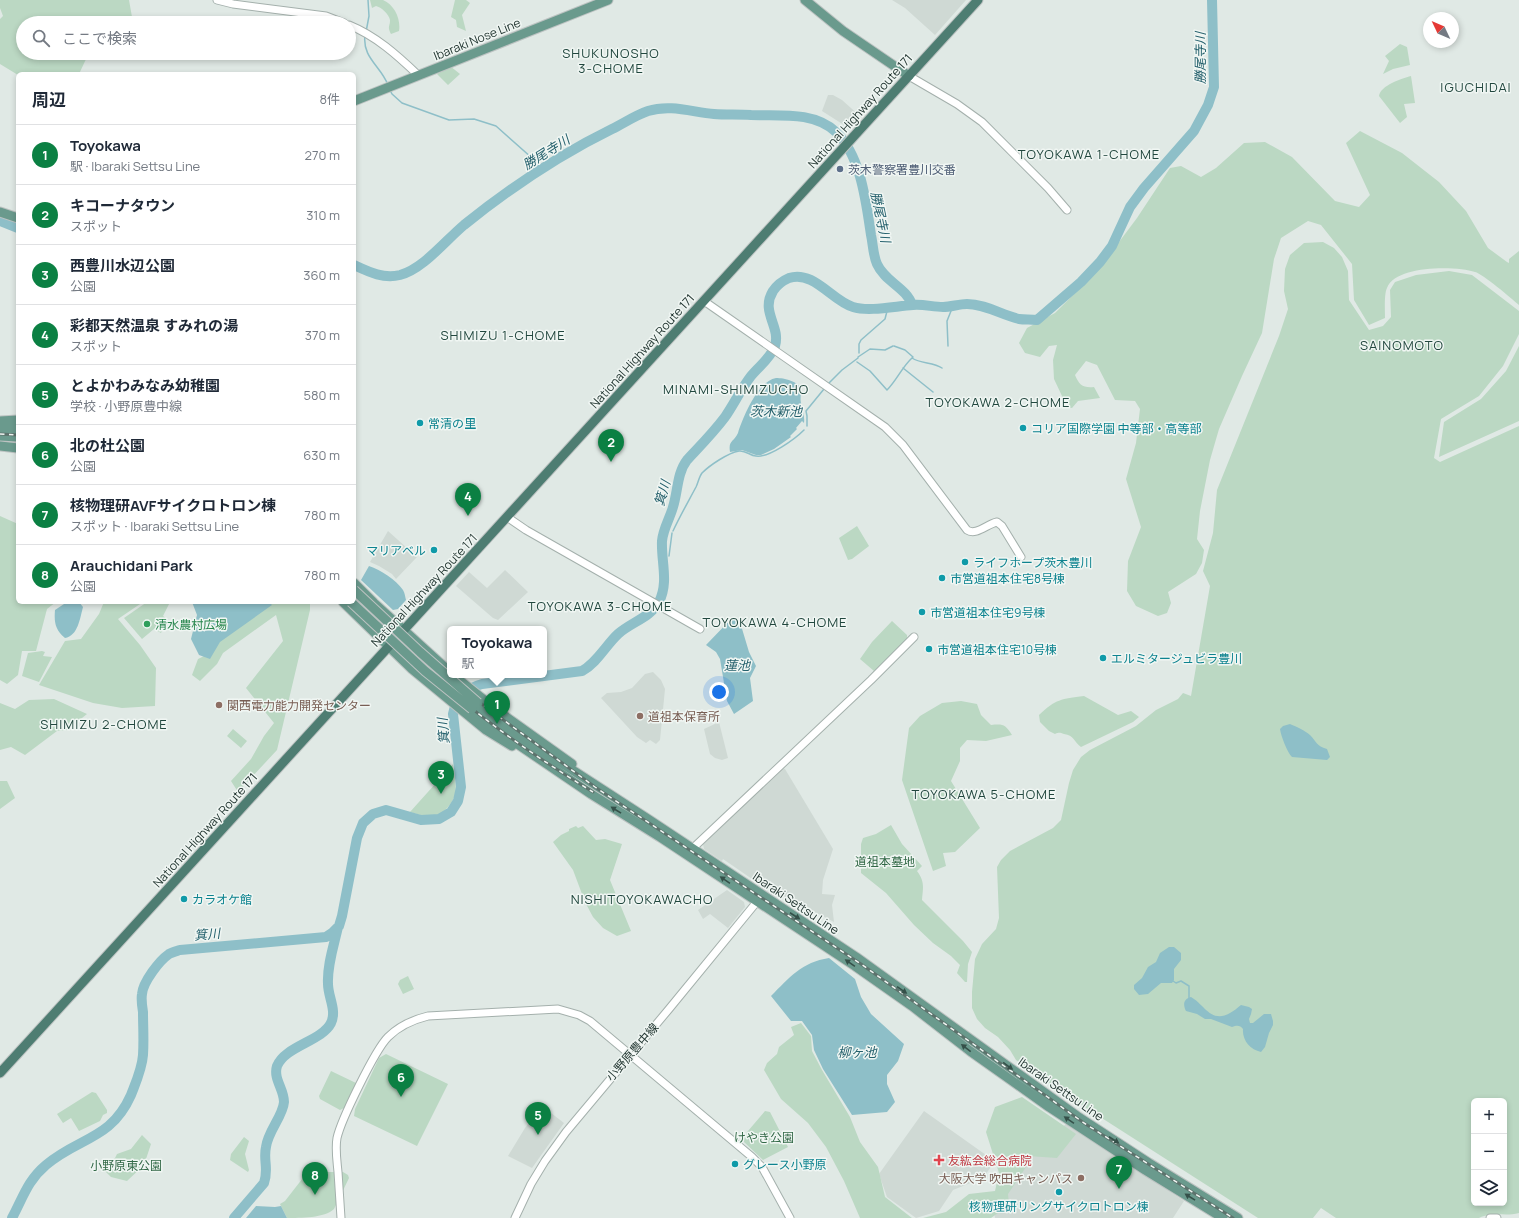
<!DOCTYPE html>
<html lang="ja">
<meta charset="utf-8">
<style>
body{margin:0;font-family:Manrope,"Noto Sans JP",sans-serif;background:#f2f2f3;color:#1f2937}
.controls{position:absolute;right:12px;bottom:12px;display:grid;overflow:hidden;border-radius:6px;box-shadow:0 2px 6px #0003}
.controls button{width:36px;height:36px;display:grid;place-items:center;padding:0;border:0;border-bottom:1px solid #e0e1e3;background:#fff;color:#1f2937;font:20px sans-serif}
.compass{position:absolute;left:1423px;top:12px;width:36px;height:36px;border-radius:50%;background:#fff;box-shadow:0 2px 6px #0003;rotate:314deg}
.you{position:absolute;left:719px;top:692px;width:14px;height:14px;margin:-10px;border:3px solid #fff;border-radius:50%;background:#1a73e8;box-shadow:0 0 0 6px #1a73e833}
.badge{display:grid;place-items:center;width:26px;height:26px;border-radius:50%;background:#0b8043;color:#fff;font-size:13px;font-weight:700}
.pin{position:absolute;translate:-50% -33px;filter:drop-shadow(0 1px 2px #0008)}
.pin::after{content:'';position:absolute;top:21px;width:14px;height:12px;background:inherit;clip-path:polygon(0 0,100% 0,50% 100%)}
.popup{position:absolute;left:447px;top:626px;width:100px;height:52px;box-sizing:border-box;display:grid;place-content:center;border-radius:6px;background:#fff;filter:drop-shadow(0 1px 3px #0005);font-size:13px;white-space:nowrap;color:#747a83}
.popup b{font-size:15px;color:#1f2937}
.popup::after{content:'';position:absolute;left:50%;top:100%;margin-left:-8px;border:8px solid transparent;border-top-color:#fff}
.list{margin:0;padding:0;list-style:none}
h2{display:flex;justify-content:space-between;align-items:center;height:52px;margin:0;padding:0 16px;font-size:17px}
h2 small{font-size:13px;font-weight:400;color:#747a83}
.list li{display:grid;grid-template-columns:26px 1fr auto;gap:12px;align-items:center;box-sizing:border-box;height:60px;padding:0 16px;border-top:1px solid #e0e1e3}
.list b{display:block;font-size:15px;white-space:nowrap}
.list p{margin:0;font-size:13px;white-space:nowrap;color:#747a83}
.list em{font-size:13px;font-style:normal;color:#747a83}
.icon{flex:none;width:22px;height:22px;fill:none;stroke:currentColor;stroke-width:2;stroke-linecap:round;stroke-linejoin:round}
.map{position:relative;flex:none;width:1519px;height:1218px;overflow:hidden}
.search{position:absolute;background:#fff;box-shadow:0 2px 6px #0003;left:16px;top:16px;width:340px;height:44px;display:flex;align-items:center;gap:10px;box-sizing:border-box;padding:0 14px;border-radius:22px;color:#747a83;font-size:15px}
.panel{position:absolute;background:#fff;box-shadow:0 2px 6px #0003;left:16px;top:72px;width:340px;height:532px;border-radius:6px}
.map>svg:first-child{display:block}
.built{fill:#cfd9d4}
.green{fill:#bbd8c3;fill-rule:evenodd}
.water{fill:#8ebfc8}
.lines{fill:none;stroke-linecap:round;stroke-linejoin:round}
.stream{stroke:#8ebfc8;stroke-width:1.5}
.river{stroke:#8ebfc8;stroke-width:10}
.tertiary-casing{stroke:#a4b0ac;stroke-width:9}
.primary-casing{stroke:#bdc3c2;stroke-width:11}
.trunk-casing{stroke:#bdc3c2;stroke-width:11}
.tertiary{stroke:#fff;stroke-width:7}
.primary{stroke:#6a9a8d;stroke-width:9}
.trunk{stroke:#4e7d72;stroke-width:9}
.rail-casing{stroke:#5d736d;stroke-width:3}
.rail{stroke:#f0f6f3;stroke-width:1.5;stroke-dasharray:4.5;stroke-linecap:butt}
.primary-bridge-casing{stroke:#bdc3c2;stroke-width:11;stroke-linecap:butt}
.primary-bridge{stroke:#6a9a8d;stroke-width:9}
.oneway{fill:#355049}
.service-dot{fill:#5c6f8a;stroke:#f0f6f3;stroke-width:1.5}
.culture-dot{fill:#0f9aa8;stroke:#f0f6f3;stroke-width:1.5}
.leisure-dot{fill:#2e9e5b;stroke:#f0f6f3;stroke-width:1.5}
.education-dot{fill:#8d6e63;stroke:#f0f6f3;stroke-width:1.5}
.health-dot{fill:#e0444e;stroke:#f0f6f3;stroke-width:1.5}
.labels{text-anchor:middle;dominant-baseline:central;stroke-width:3;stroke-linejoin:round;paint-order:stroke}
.street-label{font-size:12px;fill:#233732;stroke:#f0f6f3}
.service-label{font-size:12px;fill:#4e5e75;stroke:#f0f6f3;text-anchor:start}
.culture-label{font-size:12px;fill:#0d838f;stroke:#f0f6f3;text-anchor:start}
.leisure-label{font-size:12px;fill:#27864d;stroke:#f0f6f3;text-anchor:start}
.education-label{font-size:12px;fill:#785e54;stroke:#f0f6f3;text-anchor:start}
.park-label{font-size:12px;fill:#326947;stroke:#f0f6f3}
.health-label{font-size:12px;fill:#be3a42;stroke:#f0f6f3;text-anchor:start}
.neighbourhood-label{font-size:13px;letter-spacing:1px;fill:#21473e;stroke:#f0f6f3}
.water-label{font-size:13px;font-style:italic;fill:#24606c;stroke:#f0f6f3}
</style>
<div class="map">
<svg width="1519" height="1218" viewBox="0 0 1519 1218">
<rect width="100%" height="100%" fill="#e0e9e5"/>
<!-- built -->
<path class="built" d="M892 0H966L935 35 905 8Z
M828 95H833L842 100 861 117 853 126 848 122 844 125 822 111Z
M388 531 417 557 396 579 392 574 379 566 370 562Z
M505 570 528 592 498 620 493 618 456 586 469 572 487 588Z
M653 672 661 680 665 689 660 740 656 744 650 740 646 743 637 737 601 698 607 693 621 692 632 688 645 674Z
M719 722 728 758 722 760 715 758 710 754 704 729Z
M783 768 785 769 833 849 823 880 822 894 835 895 832 905 834 922 755 881 723 859 722 861 704 849 703 844Z
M727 890 744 902 745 907 728 928 710 914 703 919 698 910Z
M542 1106 564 1123 532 1168 508 1156 525 1128Z
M924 1111 986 1155 993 1164 983 1178 953 1190 939 1211 916 1218 887 1197 879 1174Z
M1066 1124 1184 1201 1173 1218H995L994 1211 1027 1156Z"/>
<!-- green -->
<path class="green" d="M0 0H129L132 17 135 23H23V53H94L87 57 79 74 18 75 0 64V19L3 16 0 8Z
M370 0C374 0 380 0 383 0 395 5 401 20 399 31L391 34C387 26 390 27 390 20 389 14 381 7 376 6L372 8Z
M455 0H466L470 3 462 15 466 31 457 27 456 20 451 17Z
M1400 44 1407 47 1410 65 1393 69 1383 74 1389 61 1385 56Z
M450 66 460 74 448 85 437 74Z
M1411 76 1415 103 1404 104 1407 117 1400 123 1379 96C1381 85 1401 79 1411 76Z
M1360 131 1402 153 1439 182 1466 211 1488 248 1507 262 1509 263V259L1519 251V305C1511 298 1483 274 1475 272 1456 266 1396 265 1387 288 1384 294 1385 311 1385 318L1369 325 1354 300 1352 264 1321 225 1308 221 1281 238 1274 259 1262 333 1242 376 1219 429 1210 460 1200 511 1197 539 1204 550 1202 563 1196 574 1168 592 1171 603 1167 613 1158 616 1136 606 1127 591 1128 561 1141 527 1126 479 1136 443 1140 409 1135 401 1115 400 1097 365 1086 361 1075 375C1079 385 1083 388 1094 387L1100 398 1078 401 1072 408 1063 406 1062 396 1054 379 1053 360 1057 345 1049 346 1040 357 1025 353 1019 343 1027 328 1055 313 1088 280 1119 242 1137 218 1170 168 1181 166 1201 177 1216 168 1244 143 1265 142 1292 157 1335 201 1359 207 1370 195 1346 143Z
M1323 242 1334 248 1342 257 1348 271 1349 300 1369 330 1383 326 1391 317 1390 290 1395 282 1416 275 1449 271 1472 275 1519 311V334L1503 366 1479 396 1441 419 1434 458 1440 462 1519 426V1213C1504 1217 1495 1211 1479 1218H1336L1321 1208 1313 1218H1258L1058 1090 1016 1060 1010 1050 998 1037 985 1028 977 1019 972 1008V992L975 959 982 944 996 929 999 918 997 867 1001 860 1010 851 1053 828 1061 820 1069 783 1073 770 1081 757 1090 750 1136 726 1156 710 1178 699 1183 693 1191 696 1210 586 1203 571 1213 533 1217 490 1279 336 1288 309 1284 291 1285 269 1290 255 1304 243ZM1474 1101H1504V1203H1474Z
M1519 346V421L1439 457 1444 422 1481 399 1506 371Z
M0 516 18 524V602H56L47 609 36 651H22L18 675 7 684 0 680Z
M857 526 869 546 852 559 848 560 839 538Z
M104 602H143L118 619 140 645 156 668 155 706 122 708 93 703 39 685 65 641 81 639 99 614Z
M147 602H170L163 616 167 619 161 633 154 629 142 639 124 618Z
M269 602H310V610L277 750 238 792 231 781 251 759 264 736 274 723 246 688 283 641 276 615 223 653 217 664 200 681 192 675 198 659 208 654 219 640Z
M892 621 907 635V639L874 671 860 659 872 642Z
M42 651 45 652 43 656 52 657 39 682 22 676 28 653Z
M1084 696 1118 715 1131 711 1139 717 1133 722 1081 747C1074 742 1074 735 1064 734 1060 733 1060 732 1055 734L1049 731 1040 722 1039 715C1056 699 1061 699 1084 696Z
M54 699 87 714 67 730 57 731 25 755 11 747 0 750V703L15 709 29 700Z
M961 701 977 704 981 715 991 725C1003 724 1005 724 1012 735L986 741 967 740 960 748V761L951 781 980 828 955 852 943 853 946 866 933 871 902 780 909 728 920 716 942 703Z
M233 729 247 741 241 748 227 736Z
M453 764C457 793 460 797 437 818L424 816 410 812Z
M0 781H7L15 798 0 809Z
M891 825 902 844 922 866 917 871C925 882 923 887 922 900L963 941 972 952 968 964 967 982H965L957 973 960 965 951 956 933 943 914 925 886 893 861 873V844L863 838 876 834Z
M576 826 578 828 583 826 596 840 605 839 622 844 610 880 631 931 617 936 603 928 593 917 585 902 573 870 553 842 561 835 569 831V829Z
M408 976 414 989 403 994 398 984 400 980Z
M801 1023 811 1036 812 1051 822 1070 850 1117 860 1142 878 1167 885 1197 912 1218H860L844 1181 826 1147 808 1123 781 1099 764 1070 767 1063 777 1054 779 1047 794 1035 791 1027Z
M386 1054 448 1084 417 1146 354 1116 355 1109 379 1058Z
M331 1071 356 1083 344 1108 340 1110 320 1099 319 1096Z
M92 1092 96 1093 107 1110V1113L103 1115 100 1121 79 1131 71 1118 63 1123 57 1114Z
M1022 1097 1076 1134 1057 1158 1028 1156 1026 1167 1008 1194 1009 1205 991 1218H923L946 1212 969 1194 995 1191 999 1173 986 1132 995 1107Z
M765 1111 770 1112 788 1147 763 1160 744 1142 742 1138Z
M142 1135 151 1144 144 1165 127 1181 111 1177 104 1170 114 1160 117 1154 131 1149Z
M244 1137 249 1141 245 1154 249 1170 248 1172 230 1160 231 1154Z
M313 1165H316L325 1172H343L348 1175 349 1178 334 1209C325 1218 300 1218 287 1218L280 1204 285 1201Z"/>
<!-- water -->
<path class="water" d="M776 378C784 378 799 381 801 390 801 395 800 399 801 403 802 410 805 416 804 423L802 421 796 428 797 429 790 436 791 437 774 449 761 455H756L742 450 730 452C728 440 734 442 738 433 743 417 758 381 776 378Z
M369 566C381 570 396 580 403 590 405 593 405 597 406 600L398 609 393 610 361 580Z
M67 602H79L83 607C80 618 78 636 65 638 55 630 54 622 55 610Z
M192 602H269L272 605 220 642 210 659 199 655 191 639 197 615Z
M732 618 740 622 749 652 756 666 750 678 753 701 734 714 727 701 720 659 716 652 706 645Z
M1290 724C1295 726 1306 731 1310 735 1317 742 1316 746 1327 749L1330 757 1327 760 1292 757C1287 752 1281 736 1280 729L1283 726Z
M1169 947H1174L1181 953V960L1174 969V980L1172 983H1161L1148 994 1139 995 1134 989V985L1142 978 1148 967 1156 962 1160 953Z
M829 958 855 979 861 997 871 1014 904 1044 898 1061 887 1075V1084L895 1102 887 1112 852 1115 823 1069 814 1050 812 1035 802 1021H791L771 996C789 978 802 962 829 958Z
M1191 997C1204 1004 1211 1024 1230 1013 1234 1011 1237 1008 1241 1005L1249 1007 1252 1009 1251 1014 1249 1019 1250 1023H1253L1264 1014H1271L1273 1021V1025L1269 1033 1265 1047 1261 1052C1250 1050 1242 1040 1243 1029 1240 1025 1237 1025 1232 1027L1211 1019H1205L1197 1014 1186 1011C1183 1005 1183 999 1191 997Z
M256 1206 275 1207 281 1206 287 1218H246Z"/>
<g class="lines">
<!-- stream -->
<path class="stream" d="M366 32 369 16 368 0
M365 35C362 58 381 66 388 85
M390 90 392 94 402 103 449 120 474 119 496 126 532 158 542 169
M894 346 905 350 913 357
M948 346 947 321 953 306
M859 353V344L861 340 885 319 888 307
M858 357 870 349 885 350 893 346
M912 358C921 364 933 362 942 368
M857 362 870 371 887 390C897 380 902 367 912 358
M903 368 933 392
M829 383 842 370 858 358
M807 426V416L806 411 824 389
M673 531C680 516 688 502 696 487 698 483 699 477 702 473 710 465 728 453 739 451 746 450 750 456 756 456 769 458 795 439 804 430
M669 556 672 533
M663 560H666
M1173 981 1176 983 1181 981 1189 986V998"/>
<!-- river -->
<path class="river" d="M0 221 18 228
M354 265C369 272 383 279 400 275 423 269 445 241 464 225 510 188 559 155 612 129 624 123 636 115 648 111 670 104 692 112 714 114 726 115 739 114 751 115 779 116 814 111 836 132 861 156 866 202 871 235 873 244 873 255 877 264 885 282 907 288 912 305
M12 1218C23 1198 27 1181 46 1165 79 1137 111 1140 131 1095 136 1082 142 1069 143 1055 144 1040 143 1026 143 1012 142 1006 141 1000 142 994 143 982 159 961 169 954 172 952 177 951 180 950L326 937 332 933 339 926 342 916 357 838 363 823 373 814 386 810 421 820 439 819 451 812 458 801 461 787 453 714C456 698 467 688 482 684L582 671C597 663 606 645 618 634 630 623 651 617 659 602 669 582 661 562 662 541 663 529 670 518 673 507 678 491 677 473 687 460 700 446 713 433 725 417 734 404 741 389 751 376 759 366 770 359 775 346 781 326 760 312 773 291 777 285 782 281 789 278 814 270 832 301 853 307 869 312 896 306 913 305 923 304 933 307 943 307 951 307 959 304 967 304 985 304 1002 315 1019 319 1025 320 1031 319 1037 320L1081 282 1100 262 1112 246 1130 207 1144 188 1194 131 1208 105 1214 87 1212 0
M234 1218 264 1183C269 1169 263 1160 266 1147 268 1131 283 1116 284 1102 284 1089 273 1079 277 1066 285 1046 322 1041 331 1023 337 1010 328 997 328 984 327 965 334 945 338 927"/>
<defs>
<path id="tertiary" d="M217 0 233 4 326 16 344 23
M349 25C376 36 397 55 418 75
M909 76 957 104 982 122 1048 188 1067 210
M704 301 885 427 903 445 967 530C976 536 987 524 997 522L1002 526 1021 557
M507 517 526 530 700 629
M692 849 871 680 914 637
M341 1218C340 1203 339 1187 338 1172 337 1161 335 1149 337 1138 341 1120 375 1050 388 1037 399 1026 412 1020 428 1016L558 1009 579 1015 590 1021 752 1157 762 1167 790 1218
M515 1218 531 1184 545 1161 566 1132 669 1009 760 898
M1490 1218H1497"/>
<path id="primary" d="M805 0 843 31 909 76
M354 101 608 0
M0 212 18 218
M0 421 18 420
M0 427 18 429
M0 436 18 437
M0 446 18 448
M354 583 374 603 450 672
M343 602 412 669 486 730 512 746
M453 675 488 703
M478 703 526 740 648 819 856 957 1077 1116 1149 1163 1238 1218
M472 709 513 741 591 794 660 837 855 966 912 1006 970 1051 1049 1107 1145 1170 1223 1218
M498 711 572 764"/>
<path id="trunk" d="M0 1073 978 0"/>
</defs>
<!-- tertiary casing -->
<use href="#tertiary" class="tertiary-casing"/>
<!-- primary casing -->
<use href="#primary" class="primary-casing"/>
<!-- trunk casing -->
<use href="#trunk" class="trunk-casing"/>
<!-- tertiary -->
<use href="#tertiary" class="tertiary"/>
<!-- primary -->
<use href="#primary" class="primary"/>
<!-- trunk -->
<use href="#trunk" class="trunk"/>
<defs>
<path id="rail" d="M0 434 18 435
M354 595 438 672 595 787 861 964 1084 1123 1233 1218
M417 661C468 710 532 755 593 792"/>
</defs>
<!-- rail casing -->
<use href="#rail" class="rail-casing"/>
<!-- rail -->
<use href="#rail" class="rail"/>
<defs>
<path id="primary-bridge" d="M354 590 420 652 478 703
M351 602 425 671 472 709"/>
</defs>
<!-- primary-bridge casing -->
<use href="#primary-bridge" class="primary-bridge-casing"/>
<!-- primary-bridge -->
<use href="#primary-bridge" class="primary-bridge"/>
</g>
<!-- one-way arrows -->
<defs><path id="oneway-solid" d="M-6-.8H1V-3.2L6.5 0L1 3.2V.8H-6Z"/></defs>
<g class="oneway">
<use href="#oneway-solid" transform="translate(616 810) rotate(-148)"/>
<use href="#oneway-solid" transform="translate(725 880) rotate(-146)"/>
<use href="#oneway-solid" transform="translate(795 916) rotate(33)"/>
<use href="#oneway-solid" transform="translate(850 963) rotate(-145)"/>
<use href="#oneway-solid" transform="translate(902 990) rotate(35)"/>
<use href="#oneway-solid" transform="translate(966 1048) rotate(-142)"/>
<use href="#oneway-solid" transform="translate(1008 1066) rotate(36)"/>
<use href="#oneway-solid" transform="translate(1069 1120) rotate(-146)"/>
<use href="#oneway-solid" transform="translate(1114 1140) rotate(33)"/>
<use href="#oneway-solid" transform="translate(1190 1197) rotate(-148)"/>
</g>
<!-- markers -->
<circle class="service-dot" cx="840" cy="169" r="4"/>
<g class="culture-dot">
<circle cx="420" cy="423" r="4"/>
<circle cx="1023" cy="428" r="4"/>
<circle cx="434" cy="550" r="4"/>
<circle cx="965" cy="562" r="4"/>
<circle cx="942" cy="578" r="4"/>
<circle cx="922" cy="612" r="4"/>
<circle cx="929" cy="649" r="4"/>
<circle cx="1103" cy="658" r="4"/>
<circle cx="184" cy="899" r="4"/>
<circle cx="735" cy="1164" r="4"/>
<circle cx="1059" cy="1192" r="4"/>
</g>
<circle class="leisure-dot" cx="147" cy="624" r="4"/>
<g class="education-dot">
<circle cx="219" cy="705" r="4"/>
<circle cx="640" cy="716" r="4"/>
<circle cx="1081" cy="1178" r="4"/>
</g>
<path class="health-dot" d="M937 1154h4v4h4v4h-4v4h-4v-4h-4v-4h4z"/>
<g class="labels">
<!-- street labels -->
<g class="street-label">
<text transform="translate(477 39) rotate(-22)">Ibaraki Nose Line</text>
<text transform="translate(860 111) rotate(-48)">National Highway Route 171</text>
<text transform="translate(642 351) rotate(-48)">National Highway Route 171</text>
<text transform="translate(424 590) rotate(-47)">National Highway Route 171</text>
<text transform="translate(205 830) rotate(-48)">National Highway Route 171</text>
<text transform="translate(796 903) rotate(34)">Ibaraki Settsu Line</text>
<text transform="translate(632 1052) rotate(-49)">小野原豊中線</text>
<text transform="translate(1061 1089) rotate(35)">Ibaraki Settsu Line</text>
</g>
<!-- service labels -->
<g class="service-label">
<text x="848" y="169">茨木警察署豊川交番</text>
</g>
<!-- culture labels -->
<g class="culture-label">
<text x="428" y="423">常清の里</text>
<text x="1031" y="428">コリア国際学園 中等部・高等部</text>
<text x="426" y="550" text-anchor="end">マリアベル</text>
<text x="973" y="562">ライフホープ茨木豊川</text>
<text x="950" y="578">市営道祖本住宅8号棟</text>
<text x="930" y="612">市営道祖本住宅9号棟</text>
<text x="937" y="649">市営道祖本住宅10号棟</text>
<text x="1111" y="658">エルミタージュビラ豊川</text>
<text x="192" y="899">カラオケ館</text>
<text x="743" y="1164">グレース小野原</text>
<text x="1059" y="1206" text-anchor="middle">核物理研リングサイクロトロン棟</text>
</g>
<!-- leisure labels -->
<g class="leisure-label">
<text x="155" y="624">清水農村広場</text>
</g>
<!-- education labels -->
<g class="education-label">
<text x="227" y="705">関西電力能力開発センター</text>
<text x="648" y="716">道祖本保育所</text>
<text x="1073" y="1178" text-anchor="end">大阪大学 吹田キャンパス</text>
</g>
<!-- park labels -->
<g class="park-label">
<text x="885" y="861">道祖本墓地</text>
<text x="764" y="1137">けやき公園</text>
<text x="126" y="1165">小野原東公園</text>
</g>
<!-- health labels -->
<g class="health-label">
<text x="948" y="1160">友紘会総合病院</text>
</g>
<!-- neighbourhood labels -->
<g class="neighbourhood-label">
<text x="611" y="53">SHUKUNOSHO<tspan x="611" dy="15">3-CHOME</tspan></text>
<text x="1476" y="87">IGUCHIDAI</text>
<text x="1089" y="154">TOYOKAWA 1-CHOME</text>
<text x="503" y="335">SHIMIZU 1-CHOME</text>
<text x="1402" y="345">SAINOMOTO</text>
<text x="736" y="389">MINAMI-SHIMIZUCHO</text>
<text x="998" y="402">TOYOKAWA 2-CHOME</text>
<text x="600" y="606">TOYOKAWA 3-CHOME</text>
<text x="775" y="622">TOYOKAWA 4-CHOME</text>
<text x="104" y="724">SHIMIZU 2-CHOME</text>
<text x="984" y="794">TOYOKAWA 5-CHOME</text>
<text x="642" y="899">NISHITOYOKAWACHO</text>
</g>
<!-- water labels -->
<g class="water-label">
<text transform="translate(1200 58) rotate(-90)">勝尾寺川</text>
<text transform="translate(546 152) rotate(-32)">勝尾寺川</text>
<text transform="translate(881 217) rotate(78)">勝尾寺川</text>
<text x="776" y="411">茨木新池</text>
<text transform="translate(662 493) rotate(-74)">箕川</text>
<text x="737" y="665">蓮池</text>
<text transform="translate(443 731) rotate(-95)">箕川</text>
<text transform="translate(207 934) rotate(-5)">箕川</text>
<text x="857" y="1052">柳ヶ池</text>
</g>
</g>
</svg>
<div class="controls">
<button>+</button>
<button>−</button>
<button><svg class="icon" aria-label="layers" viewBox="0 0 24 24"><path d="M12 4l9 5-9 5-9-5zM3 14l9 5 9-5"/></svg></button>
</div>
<svg class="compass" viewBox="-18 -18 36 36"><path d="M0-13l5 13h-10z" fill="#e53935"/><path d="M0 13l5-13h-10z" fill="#747a83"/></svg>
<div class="you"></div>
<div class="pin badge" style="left:497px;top:724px">1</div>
<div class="popup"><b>Toyokawa</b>駅</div>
<div class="pin badge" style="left:611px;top:462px">2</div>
<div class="pin badge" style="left:441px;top:794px">3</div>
<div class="pin badge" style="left:468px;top:516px">4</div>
<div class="pin badge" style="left:538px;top:1135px">5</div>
<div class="pin badge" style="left:401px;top:1097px">6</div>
<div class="pin badge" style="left:1119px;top:1189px">7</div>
<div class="pin badge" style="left:315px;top:1195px">8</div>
<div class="search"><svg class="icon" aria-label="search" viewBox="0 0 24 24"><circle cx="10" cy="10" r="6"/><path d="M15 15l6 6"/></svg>ここで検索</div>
<section class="panel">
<h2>周辺<small>8件</small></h2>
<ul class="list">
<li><span class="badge">1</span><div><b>Toyokawa</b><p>駅 · Ibaraki Settsu Line</p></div><em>270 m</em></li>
<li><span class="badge">2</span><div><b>キコーナタウン</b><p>スポット</p></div><em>310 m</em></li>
<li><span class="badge">3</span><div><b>西豊川水辺公園</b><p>公園</p></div><em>360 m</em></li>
<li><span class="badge">4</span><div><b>彩都天然温泉 すみれの湯</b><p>スポット</p></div><em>370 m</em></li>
<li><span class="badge">5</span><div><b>とよかわみなみ幼稚園</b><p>学校 · 小野原豊中線</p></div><em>580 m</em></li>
<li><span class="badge">6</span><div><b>北の杜公園</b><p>公園</p></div><em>630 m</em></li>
<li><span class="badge">7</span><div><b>核物理研AVFサイクロトロン棟</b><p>スポット · Ibaraki Settsu Line</p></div><em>780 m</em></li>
<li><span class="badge">8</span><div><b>Arauchidani Park</b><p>公園</p></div><em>780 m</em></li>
</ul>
</section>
</div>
